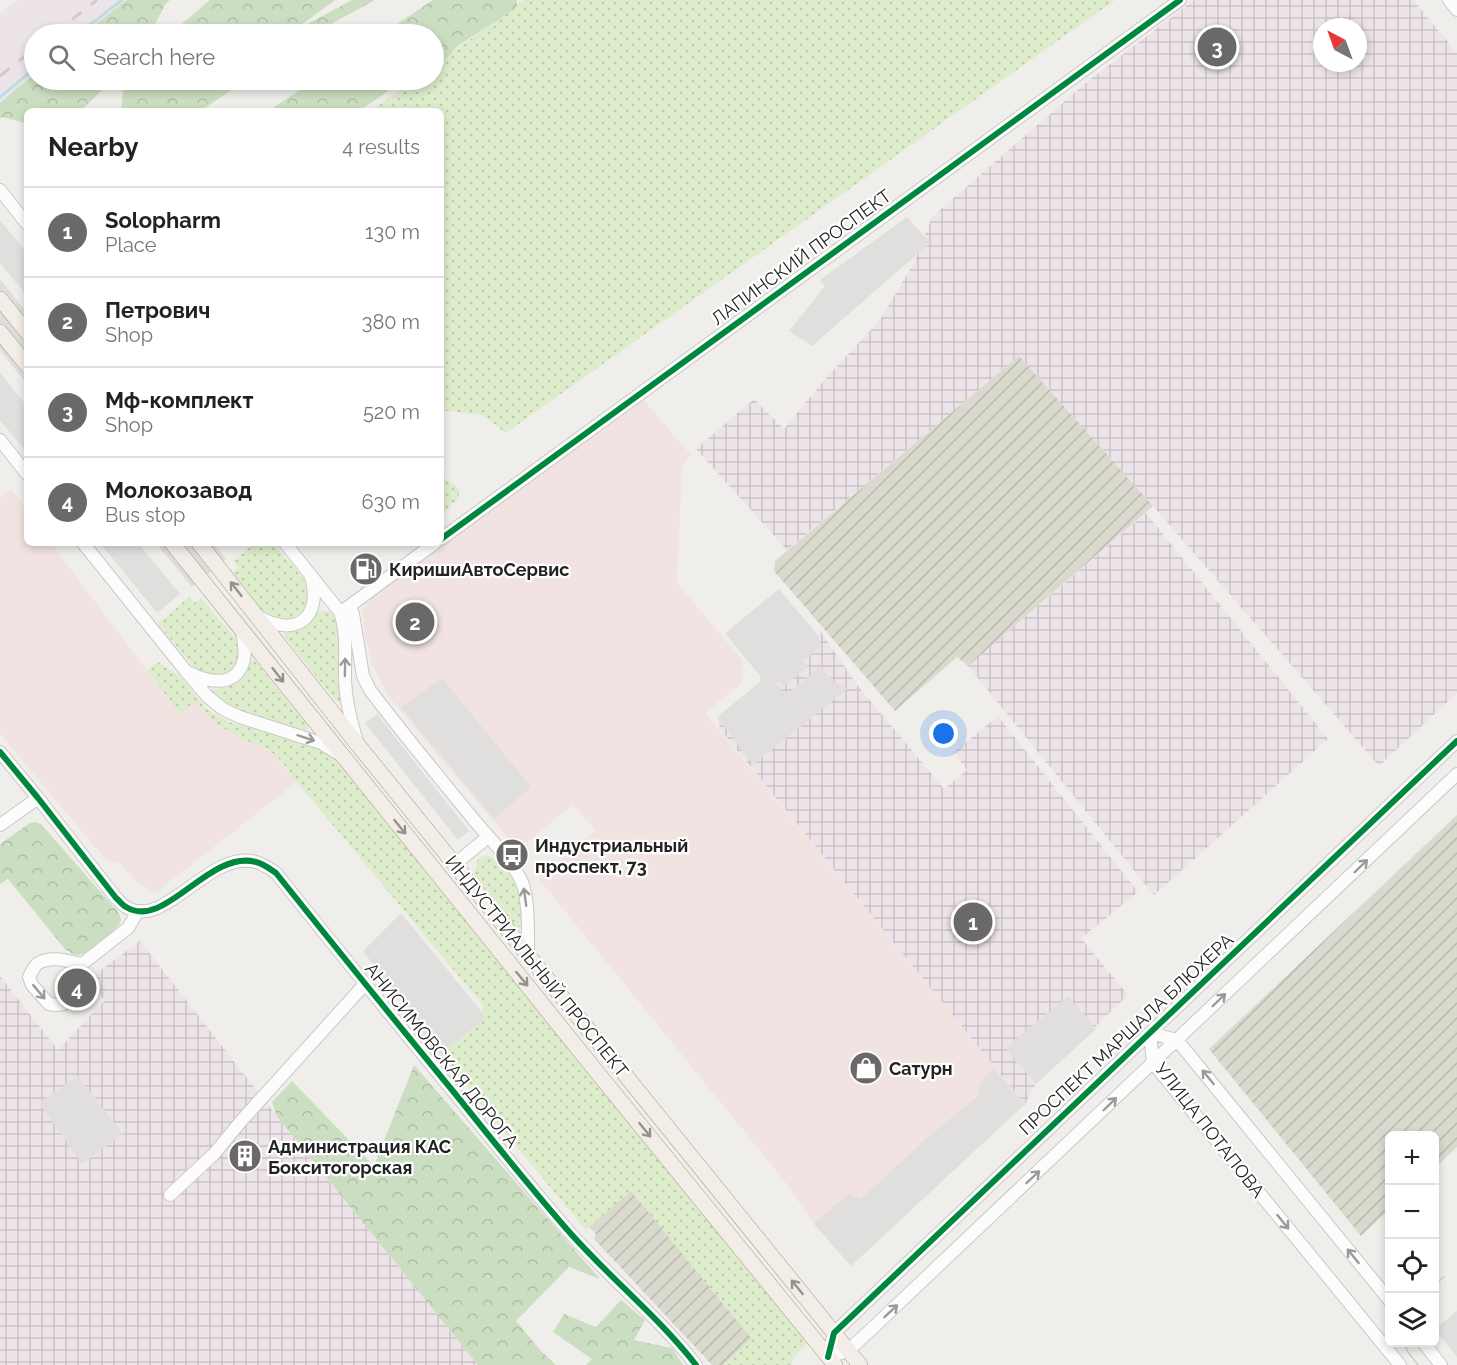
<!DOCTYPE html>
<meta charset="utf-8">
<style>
body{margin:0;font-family:Raleway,sans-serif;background:#f6f6f6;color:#222}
.controls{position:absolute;right:18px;bottom:18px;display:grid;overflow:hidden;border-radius:9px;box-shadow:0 3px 9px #0003}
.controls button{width:54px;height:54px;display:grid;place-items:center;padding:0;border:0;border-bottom:2px solid #e0e0e0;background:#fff;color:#222;font:30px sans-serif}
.compass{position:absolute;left:1313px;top:18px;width:54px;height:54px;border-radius:50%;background:#fff;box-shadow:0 3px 9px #0003;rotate:319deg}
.you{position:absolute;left:944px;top:734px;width:21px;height:21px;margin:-15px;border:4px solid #fff;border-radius:50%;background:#1a73e8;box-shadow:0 0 0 9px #1a73e833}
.badge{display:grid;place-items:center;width:39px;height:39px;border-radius:50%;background:#6a6968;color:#fff;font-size:20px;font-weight:700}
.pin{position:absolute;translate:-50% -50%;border:3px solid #fff;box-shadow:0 2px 6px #0006}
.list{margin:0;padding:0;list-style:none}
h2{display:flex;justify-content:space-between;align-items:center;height:78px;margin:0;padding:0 24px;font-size:26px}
h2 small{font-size:20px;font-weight:400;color:#767676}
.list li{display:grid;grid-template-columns:39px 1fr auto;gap:18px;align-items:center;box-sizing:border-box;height:90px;padding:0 24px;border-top:2px solid #e0e0e0}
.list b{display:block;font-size:22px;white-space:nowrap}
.list p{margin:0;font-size:20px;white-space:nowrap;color:#767676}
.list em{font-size:20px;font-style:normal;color:#767676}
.icon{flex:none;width:33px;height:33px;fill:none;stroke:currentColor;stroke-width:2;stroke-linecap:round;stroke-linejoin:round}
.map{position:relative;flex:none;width:1457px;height:1365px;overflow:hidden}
.search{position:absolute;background:#fff;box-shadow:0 3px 9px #0003;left:24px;top:24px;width:420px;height:66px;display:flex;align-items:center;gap:15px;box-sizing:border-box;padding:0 21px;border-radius:33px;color:#767676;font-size:22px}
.panel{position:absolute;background:#fff;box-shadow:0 3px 9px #0003;left:24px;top:108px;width:420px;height:438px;border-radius:9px}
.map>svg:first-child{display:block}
.commercial{fill:#f1e3e1}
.industrial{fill:url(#industrial-grid);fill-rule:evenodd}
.railway{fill:#ede4e9}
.construction{fill:url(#construction-furrows)}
.grass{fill:url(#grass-dots)}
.forest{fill:url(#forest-crowns)}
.parking{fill:#e0dfde}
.pier{fill:#dedddd}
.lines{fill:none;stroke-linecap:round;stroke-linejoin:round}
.stream{stroke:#bfdbe3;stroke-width:3}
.minor-casing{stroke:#c9c8c7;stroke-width:14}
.major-casing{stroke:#a79c86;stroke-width:16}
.minor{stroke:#fdfcfc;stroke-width:12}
.major{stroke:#f3ede7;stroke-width:15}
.tram{stroke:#ccc;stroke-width:1.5}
.rail{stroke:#ccc;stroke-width:3;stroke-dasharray:12 12;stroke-linecap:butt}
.cycleway-casing{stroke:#fff;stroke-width:10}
.cycleway{stroke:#00873e;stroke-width:6}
.oneway{stroke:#95928e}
.oneway2{stroke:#9a9a9a}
.labels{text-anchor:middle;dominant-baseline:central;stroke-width:4.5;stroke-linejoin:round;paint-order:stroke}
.street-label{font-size:18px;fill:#222;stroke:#fff}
.poi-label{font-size:18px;font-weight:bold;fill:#222;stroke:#fff;text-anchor:start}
</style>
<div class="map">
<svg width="1457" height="1365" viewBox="0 0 1457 1365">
<defs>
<pattern id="industrial-grid" width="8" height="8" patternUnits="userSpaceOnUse" patternTransform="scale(1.5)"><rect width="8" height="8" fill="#ede4e9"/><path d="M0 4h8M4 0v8" fill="none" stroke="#cbc3c8"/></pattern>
<pattern id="construction-furrows" width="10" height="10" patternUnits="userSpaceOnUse" patternTransform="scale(1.5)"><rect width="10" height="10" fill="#d9d9cd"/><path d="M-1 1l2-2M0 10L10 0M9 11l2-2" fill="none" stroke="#babab0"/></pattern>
<pattern id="grass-dots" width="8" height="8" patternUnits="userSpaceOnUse" patternTransform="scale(1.5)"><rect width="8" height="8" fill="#ddeccb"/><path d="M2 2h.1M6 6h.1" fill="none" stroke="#bdcaae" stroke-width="1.8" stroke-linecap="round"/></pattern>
<pattern id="forest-crowns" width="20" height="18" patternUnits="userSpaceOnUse" patternTransform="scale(1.5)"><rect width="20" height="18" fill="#cbdec1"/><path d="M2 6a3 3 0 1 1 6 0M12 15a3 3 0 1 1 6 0" fill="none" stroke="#aebea6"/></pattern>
</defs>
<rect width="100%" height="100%" fill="#f0eeeb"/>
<!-- commercial -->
<path class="commercial" d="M643 399 691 455 682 468 677 583 743 661 742 683 705 713 864 906 1025 1104 851 1266 814 1224 783 1179 538 878 596 830 573 805 518 850 389 697 373 666 365 637 362 610 376 593 480 515Z
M11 489 27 510V543H51L179 713 195 702 215 723 242 739 267 748 281 762 297 782 155 893 137 882 119 863 106 860 0 734V498Z"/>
<!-- industrial -->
<path class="industrial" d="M1194 0H1413L1457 53V693L1379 766 1153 506 1019 356 787 550 696 449 754 399 784 429 827 377 880 320 914 263 932 217 1087 82ZM1322 27H1358V63H1322Z
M1146 513 1328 739 1154 895 968 666Z
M821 632 858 686 944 789 967 770 954 752 998 716 1138 892 1081 938 1128 995 1036 1084 1025 1104 720 729 717 718Z
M140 941 276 1115 478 1365H0V976L58 1050 104 1001 90 978Z"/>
<!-- railway -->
<path class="railway" d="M18 0H127L83 34H34V74L0 103V14Z"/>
<!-- construction -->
<path class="construction" d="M1019 356 1153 506 968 666 957 657 895 711 774 571 775 561Z
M1457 815V1147L1435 1168 1434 1136H1390L1389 1210 1361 1236 1209 1049Z
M631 1190 752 1339 723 1365H712L594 1239 596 1234 589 1227Z"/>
<!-- grass -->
<path class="grass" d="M524 0H1115L506 433 482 415 441 410V111H371L414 80H434V66Z
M441 478 454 484 460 491 458 499 441 515Z
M255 543H273C281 553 305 577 307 587 314 614 285 628 265 613 262 611 259 606 256 603 248 593 240 583 232 574L238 568 233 561Z
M189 597 195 603 201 598 237 640 239 651 236 664 228 673 216 677 196 670 158 624Z
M319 611C328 609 334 613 337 621L342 695 341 699 339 702 335 700 284 636 285 634 301 628Z
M250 661H255L308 725 307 730 304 731 236 712 209 691C213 689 217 689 223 688 237 685 244 674 250 661Z
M158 662 182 678 205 707 214 714 232 723 313 744 330 753 807 1343 794 1357 791 1365H723L751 1338 631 1191 586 1230 440 1055 485 1017 482 1004 297 782 281 761 267 748 242 739 215 723 195 702 179 713 147 670Z
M486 855C517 868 519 894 523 924L519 927 515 926 474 875 478 859Z"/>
<!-- forest -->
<path class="forest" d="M127 0H170L166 3 150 34H83Z
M210 0H335L289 34 352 0H375L313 34H170Z
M433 0H517V7L458 46 434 71V34H382Z
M34 74V80H112L81 111H27V121L25 123 2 117 0 119V103Z
M138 80H247L200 111H121L123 90Z
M315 80H404L359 111H268Z
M35 822 41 824 119 913 121 920 119 925C111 933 90 954 79 955 74 956 70 952 65 949L8 879 0 884V844L30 823Z
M414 1065 600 1279 569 1267 516 1321 541 1351 556 1365H478L276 1115 272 1102 292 1081 374 1166Z
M621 1300 645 1320 634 1340 672 1348 683 1365H586L592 1359 553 1332 564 1314 596 1327Z"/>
<!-- parking -->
<path class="parking" d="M907 217 930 243 812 346 789 331 825 286 820 280Z
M0 220 27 253V296L0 263Z
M0 373 27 406V453L0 420Z
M100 543H138L180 594 157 613Z
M779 589 816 633 821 646 803 661 808 667 784 686 779 681 776 683 782 690 786 692 791 691 821 666 833 681 847 689 753 765 717 717 760 682V676L725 633Z
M442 678 531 787 494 819 401 707Z
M377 714 469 831 458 840 365 723Z
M401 913 486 1017 440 1055 363 951Z
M1068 996 1096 1029 1036 1084 1005 1048Z
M994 1069 1025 1104 851 1266 814 1224 848 1194 861 1199 927 1138 977 1097 980 1082Z
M78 1076 123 1134 82 1164 39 1103Z
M1457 1311V1357L1435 1329Z"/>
<!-- pier -->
<path class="pier" d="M0 279 27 313V384L0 350Z
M156 543H213L226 559 192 587Z"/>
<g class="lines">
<!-- stream -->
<path class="stream" d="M78 34 122 0
M0 97 34 69"/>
<defs>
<path id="minor" d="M1449 0 1457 10
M0 190 27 224
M0 440 27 474
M441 539 1180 0
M83 543 185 670 207 696 223 709 240 717 321 743 339 754
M285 543 340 612C347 632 345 654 345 675 345 698 350 719 357 741
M350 606 353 614 363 676 370 690C403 734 439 777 474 820 489 838 512 860 522 882 529 900 528 934 528 955
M344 610 435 543
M259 617C295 638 323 618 311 577
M190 673C208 682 234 688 243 663 247 654 243 640 242 630
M0 752 38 798 116 898C119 900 122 905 126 907 165 931 209 849 256 862 264 864 270 869 276 873 336 948 396 1022 457 1096 492 1140 528 1184 564 1226 606 1275 657 1315 696 1365
M0 825 38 798
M455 864 488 837
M82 964C68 961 50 955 37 964 34 967 31 973 29 977L32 985 49 1004 56 1005 64 1004 71 996 82 964 128 928 138 911
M1150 1033 1153 1063 1400 1365
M1150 1033 1177 1040 1390 1301
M170 1195 214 1154 242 1120 365 984
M1423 1342 1441 1365
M828 1357 834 1333 1457 741
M828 1357 848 1351 880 1321 1457 774"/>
<path id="major" d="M0 299 27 332
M0 332 27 365
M172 543 579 1050 835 1365
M199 543 358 745 860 1365"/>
</defs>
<!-- minor casing -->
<use href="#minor" class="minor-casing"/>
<!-- major casing -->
<use href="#major" class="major-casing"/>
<!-- minor -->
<use href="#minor" class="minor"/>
<!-- major -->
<use href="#major" class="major"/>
<!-- tram -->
<path class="tram" d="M1434 1285 1444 1277
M1403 1342 1408 1352 1418 1365"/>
<!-- rail -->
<path class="rail" d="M53 34 97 0
M0 76 34 49"/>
<defs>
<path id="cycleway" d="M441 539 1180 0
M0 752 38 798 116 898C119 900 122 905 126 907 165 931 209 849 256 862 264 864 270 869 276 873 336 948 396 1022 457 1096 492 1140 528 1184 564 1226 606 1275 657 1315 696 1365
M828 1357 834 1333 1457 741"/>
</defs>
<!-- cycleway casing -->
<use href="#cycleway" class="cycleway-casing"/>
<!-- cycleway -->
<use href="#cycleway" class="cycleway"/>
</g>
<!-- one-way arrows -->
<defs><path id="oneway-shaft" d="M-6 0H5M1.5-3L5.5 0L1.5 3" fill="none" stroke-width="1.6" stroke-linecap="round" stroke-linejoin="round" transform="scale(1.5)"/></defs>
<g class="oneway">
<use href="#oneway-shaft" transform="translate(236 589) rotate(-128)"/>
<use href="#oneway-shaft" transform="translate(278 675) rotate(52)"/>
<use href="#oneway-shaft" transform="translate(400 827) rotate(51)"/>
<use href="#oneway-shaft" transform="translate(522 979) rotate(51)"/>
<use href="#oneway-shaft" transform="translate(645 1130) rotate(51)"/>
<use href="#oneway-shaft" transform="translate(797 1287) rotate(-129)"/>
</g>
<g class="oneway2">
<use href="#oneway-shaft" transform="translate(345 667) rotate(-89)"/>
<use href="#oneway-shaft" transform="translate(306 738) rotate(18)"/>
<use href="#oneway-shaft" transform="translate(1361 866) rotate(-44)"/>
<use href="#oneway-shaft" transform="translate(525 897) rotate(-98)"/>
<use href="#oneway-shaft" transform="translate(39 992) rotate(50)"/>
<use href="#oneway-shaft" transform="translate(1219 1000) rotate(-44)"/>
<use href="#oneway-shaft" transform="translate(1208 1077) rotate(-129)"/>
<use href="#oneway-shaft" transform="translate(1110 1104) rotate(-44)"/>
<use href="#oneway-shaft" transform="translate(1033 1177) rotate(-43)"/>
<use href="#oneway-shaft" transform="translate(1283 1222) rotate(51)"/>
<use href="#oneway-shaft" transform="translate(1353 1256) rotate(-129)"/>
<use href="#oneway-shaft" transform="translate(891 1311) rotate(-43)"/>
</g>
<!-- icons -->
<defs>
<symbol id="fuel-disc" viewBox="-11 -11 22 22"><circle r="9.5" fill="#6a6968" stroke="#fff"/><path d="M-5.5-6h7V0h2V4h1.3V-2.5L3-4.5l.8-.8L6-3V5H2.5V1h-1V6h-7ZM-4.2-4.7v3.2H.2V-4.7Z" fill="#fff"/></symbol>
<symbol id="bus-disc" viewBox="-11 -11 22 22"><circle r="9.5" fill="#6a6968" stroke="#fff"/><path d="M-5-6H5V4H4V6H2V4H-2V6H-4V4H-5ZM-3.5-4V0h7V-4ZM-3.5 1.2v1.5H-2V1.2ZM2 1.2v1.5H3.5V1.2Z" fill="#fff"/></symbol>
<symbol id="shop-disc" viewBox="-11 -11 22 22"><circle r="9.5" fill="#6a6968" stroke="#fff"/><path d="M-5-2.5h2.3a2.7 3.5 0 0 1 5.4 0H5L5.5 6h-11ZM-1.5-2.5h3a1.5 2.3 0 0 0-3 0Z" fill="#fff"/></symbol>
<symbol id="building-disc" viewBox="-11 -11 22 22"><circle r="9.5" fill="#6a6968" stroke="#fff"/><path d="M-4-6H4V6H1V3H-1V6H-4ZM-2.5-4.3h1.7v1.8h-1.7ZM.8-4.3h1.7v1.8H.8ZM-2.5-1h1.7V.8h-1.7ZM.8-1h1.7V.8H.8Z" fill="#fff"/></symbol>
</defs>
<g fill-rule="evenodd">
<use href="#fuel-disc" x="347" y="550" width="38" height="38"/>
<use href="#bus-disc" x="493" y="836" width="38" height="38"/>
<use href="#shop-disc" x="847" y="1049" width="38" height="38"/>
<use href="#building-disc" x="226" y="1137" width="38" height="38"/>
</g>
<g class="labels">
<!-- street labels -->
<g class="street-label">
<text transform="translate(801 257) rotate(-36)">ЛАПИНСКИЙ ПРОСПЕКТ</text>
<text transform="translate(537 966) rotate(51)">ИНДУСТРИАЛЬНЫЙ ПРОСПЕКТ</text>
<text transform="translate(1126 1034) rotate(-43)">ПРОСПЕКТ МАРШАЛА БЛЮХЕРА</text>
<text transform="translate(442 1055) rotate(51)">АНИСИМОВСКАЯ ДОРОГА</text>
<text transform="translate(1210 1130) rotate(52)">УЛИЦА ПОТАПОВА</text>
</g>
<!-- poi labels -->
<g class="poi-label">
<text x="389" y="569">КиришиАвтоСервис</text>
<text x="535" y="845">Индустриальный<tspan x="535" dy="21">проспект, 73</tspan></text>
<text x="889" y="1068">Сатурн</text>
<text x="268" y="1146">Администрация КАС<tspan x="268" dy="21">Бокситогорская</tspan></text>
</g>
</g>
</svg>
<div class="controls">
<button>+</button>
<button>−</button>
<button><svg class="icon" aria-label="locate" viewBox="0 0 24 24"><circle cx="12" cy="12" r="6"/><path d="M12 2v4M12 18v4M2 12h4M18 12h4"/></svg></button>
<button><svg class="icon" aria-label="layers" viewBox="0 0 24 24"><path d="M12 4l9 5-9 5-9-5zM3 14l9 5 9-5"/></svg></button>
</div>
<svg class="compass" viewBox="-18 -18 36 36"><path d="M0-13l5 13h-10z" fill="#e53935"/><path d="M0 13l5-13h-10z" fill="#767676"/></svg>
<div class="you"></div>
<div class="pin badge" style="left:973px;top:922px">1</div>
<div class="pin badge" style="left:415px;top:622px">2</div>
<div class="pin badge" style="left:1217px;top:47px">3</div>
<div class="pin badge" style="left:77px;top:988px">4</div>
<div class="search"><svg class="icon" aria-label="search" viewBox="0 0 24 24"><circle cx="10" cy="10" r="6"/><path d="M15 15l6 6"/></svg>Search here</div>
<section class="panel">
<h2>Nearby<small>4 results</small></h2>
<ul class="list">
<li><span class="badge">1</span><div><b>Solopharm</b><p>Place</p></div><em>130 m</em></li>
<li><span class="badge">2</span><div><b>Петрович</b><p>Shop</p></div><em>380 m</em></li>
<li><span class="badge">3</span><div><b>Мф-комплект</b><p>Shop</p></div><em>520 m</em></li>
<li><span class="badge">4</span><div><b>Молокозавод</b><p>Bus stop</p></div><em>630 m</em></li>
</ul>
</section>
</div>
